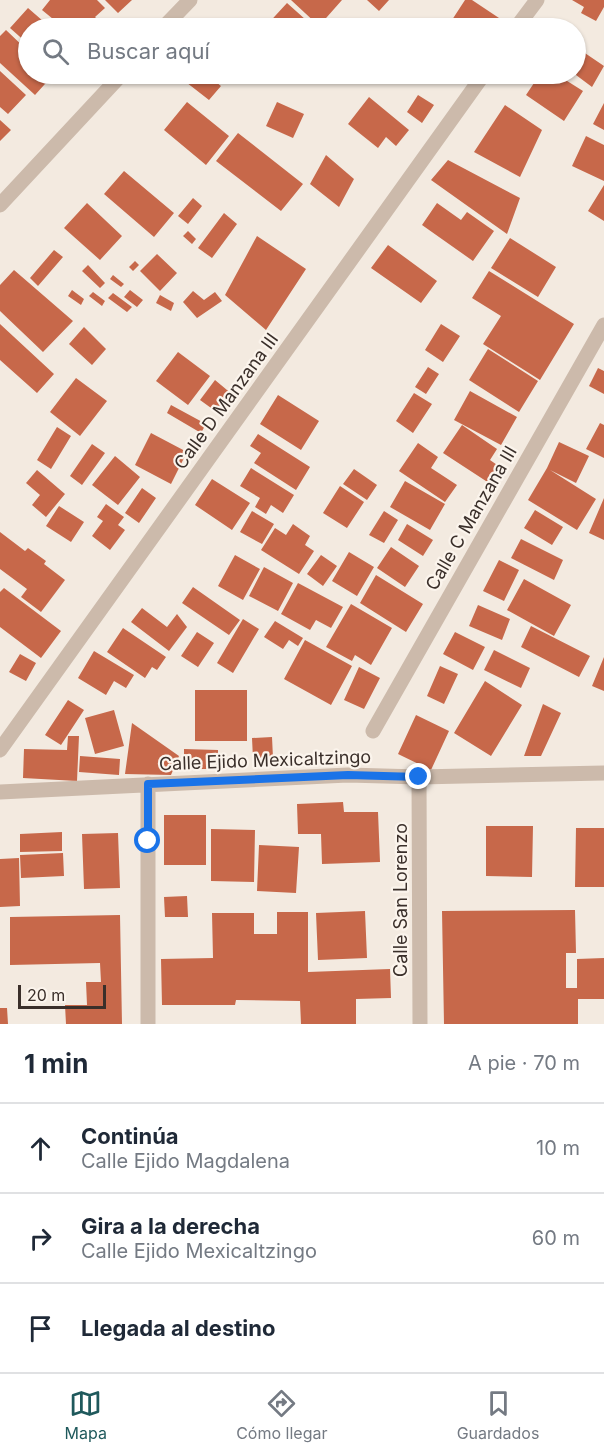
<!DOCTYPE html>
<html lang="es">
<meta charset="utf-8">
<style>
body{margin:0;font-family:Inter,sans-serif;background:#f2f2f3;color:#1f2937}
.scale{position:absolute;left:18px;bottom:15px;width:88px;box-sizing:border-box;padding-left:6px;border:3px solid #3a2f2a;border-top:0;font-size:16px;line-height:21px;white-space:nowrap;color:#3a2f2a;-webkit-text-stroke:4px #fbf4ec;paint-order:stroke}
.stop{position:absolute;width:18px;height:18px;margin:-14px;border:4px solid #1a73e8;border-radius:50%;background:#fff}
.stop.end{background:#1a73e8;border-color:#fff;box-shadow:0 2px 6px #0008}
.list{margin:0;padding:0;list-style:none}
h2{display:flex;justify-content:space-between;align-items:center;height:78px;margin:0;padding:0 24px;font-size:26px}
h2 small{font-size:20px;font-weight:400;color:#747a83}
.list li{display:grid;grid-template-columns:39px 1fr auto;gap:18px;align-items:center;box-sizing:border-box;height:90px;padding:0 24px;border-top:2px solid #e0e1e3}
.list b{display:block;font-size:22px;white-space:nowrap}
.list p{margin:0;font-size:20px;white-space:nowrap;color:#747a83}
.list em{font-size:20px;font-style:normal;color:#747a83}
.icon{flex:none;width:33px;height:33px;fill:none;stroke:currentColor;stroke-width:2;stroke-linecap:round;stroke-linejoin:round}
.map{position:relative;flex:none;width:604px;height:1024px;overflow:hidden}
.search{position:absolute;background:#fff;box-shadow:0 2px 4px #0004;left:18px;right:18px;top:18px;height:66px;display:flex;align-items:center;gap:15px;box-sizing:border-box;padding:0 21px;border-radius:33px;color:#747a83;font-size:22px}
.sheet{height:348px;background:#fff}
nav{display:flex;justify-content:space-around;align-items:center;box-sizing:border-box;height:84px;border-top:2px solid #e0e1e3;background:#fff;font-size:16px;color:#747a83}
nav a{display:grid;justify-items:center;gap:3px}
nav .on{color:#1f595c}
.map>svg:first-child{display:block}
.building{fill:#c7684a}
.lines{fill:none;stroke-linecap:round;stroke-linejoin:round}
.minor{stroke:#ccbaab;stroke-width:15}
.route{stroke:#1a73e8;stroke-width:8}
.labels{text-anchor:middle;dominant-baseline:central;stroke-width:4.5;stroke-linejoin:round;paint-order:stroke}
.street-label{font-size:18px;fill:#3a2f2a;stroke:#fbf4ec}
</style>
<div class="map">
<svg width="604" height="1024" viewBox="0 0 604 1024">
<rect width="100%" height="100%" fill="#f3eae0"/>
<!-- building -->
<path class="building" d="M50 0H97L105 8 95 17 101 23 96 28H64L42 10Z
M105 0H132L118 13Z
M291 0H342L319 26Z
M367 0H389L379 11Z
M465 0H472L502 20 496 28H458L450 23Z
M572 0H604V7L596 21 581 13 584 7Z
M287 3 315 28H264Z
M28 8 51 28H28V44L10 28Z
M396 18 411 28H389Z
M426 21 437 28H421Z
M6 30 28 51V74H54L35 95 0 63V36Z
M576 47 604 66 592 87 576 75Z
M0 71 26 95 8 114 0 107Z
M186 74H206L221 86 209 100 182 79Z
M271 74H287L279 81Z
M540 74H556L583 91 564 121 526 95Z
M418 95 434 105 422 123 407 112Z
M369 97 409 130 396 146 386 137 378 148 348 124Z
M187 102 229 136 206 165 164 130Z
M277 102 304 114 293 138 266 126Z
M604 103V130L593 124Z
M505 105 542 130 520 177 474 152Z
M0 120 11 130 0 141Z
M238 133 303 184 281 211 216 161Z
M586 136 604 145V181L572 166Z
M326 155 354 179 339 207 310 184Z
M448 160 520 198 507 234 431 180Z
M124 171 174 213 154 237 104 194Z
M604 185V221L588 211Z
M193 198 202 206 188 224 178 216Z
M87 203 122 236 100 260 64 228Z
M437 203 461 220 467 212 494 231 473 261 422 225Z
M224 213 237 224 212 258 198 248Z
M188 231 196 239 192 244 183 236Z
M257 236 306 269 266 330 225 295Z
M510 238 556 267 538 297 491 268Z
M388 245 437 281 421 303 371 268Z
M54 250 63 257 38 286 30 278Z
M157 254 177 273 160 291 140 271Z
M135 261 139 265 133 271 129 267Z
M88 265 105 283 100 288 82 271Z
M14 270 73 321 43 352 0 311V285Z
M489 271 574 324 540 380 483 344 501 316 472 298Z
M113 275 124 284 121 287 110 279Z
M72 290 84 299 81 305 68 296Z
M130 290 143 300 137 307 124 297Z
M193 291 204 300 215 292 222 301 197 318 183 302Z
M93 292 105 301 102 306 89 296Z
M113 293 132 307 127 312 108 298Z
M160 295 174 303 171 311 156 303Z
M0 324 54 374 37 393 0 360Z
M441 324 460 336 443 362 425 350Z
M84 327 106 349 92 365 69 344Z
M488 349 538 381 519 412 469 380Z
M178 352 210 376 188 405 156 381Z
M428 367 439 374 426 394 415 387Z
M598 368 604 371V394L589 386Z
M76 378 107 401 80 436 50 412Z
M215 380 233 395 218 413 200 400Z
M470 391 517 417 501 445 454 420Z
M414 393 432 404 413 433 396 421Z
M278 395 319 421 301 450 260 424Z
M171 405 206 424 201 433 167 413Z
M600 423 604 425V458L586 449Z
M462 425 497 449 490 460 500 467 489 483 443 453Z
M57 427 71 436 51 469 37 460Z
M151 433 187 452 171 484 135 465Z
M258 434 310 467 296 490 254 463 261 453 250 446Z
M559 442 589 456 576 483 550 470 596 499 577 530 528 500 547 468Z
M418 443 438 457 431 468 457 485 445 502 399 471Z
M92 444 105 453 82 485 70 476Z
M115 456 140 477 118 505 92 485Z
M251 468 294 495 283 513 271 505 266 514 255 507 260 498 240 486Z
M354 469 377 485 367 500 343 484Z
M37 470 65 494 46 517 32 505 40 495 26 483Z
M212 479 250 503 232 530 195 505Z
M405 481 445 504 430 530 390 507Z
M340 486 364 502 347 528 323 513Z
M142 488 156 498 139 523 125 513Z
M604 498V540L589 533Z
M106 504 124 517 118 525 125 530 110 550 92 536 103 521 97 517Z
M59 506 84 522 71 542 46 526Z
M535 510 563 527 552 545 524 528Z
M252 511 274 524 262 544 240 532Z
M384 511 398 520 384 543 369 535Z
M293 524 310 536 305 545 314 551 299 574 261 550 275 528 286 535Z
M407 524 433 540 423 556 398 540Z
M0 532 25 551 28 548 46 561 44 564 65 580 41 612 21 597 27 589 0 569Z
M521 539 563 560 554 580 511 558Z
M391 547 419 566 405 587 377 568Z
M349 552 374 567 357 596 332 581Z
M235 555 260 569 243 600 218 586Z
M321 555 337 566 323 586 307 574Z
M499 560 519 570 504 601 483 591Z
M264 567 293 583 278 611 249 596Z
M376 575 423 604 406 632 360 603Z
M524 579 571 605 554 636 507 610Z
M298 583 343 607 331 628 316 620 310 630 281 614Z
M193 587 240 620 229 635 182 603Z
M4 588 61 631 41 658 0 627V592Z
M351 604 392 628 371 665 355 655 352 661 326 647Z
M478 605 510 619 502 640 469 626Z
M142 608 167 627 177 614 187 627 169 651 131 622Z
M243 619 259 629 233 673 217 663Z
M275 621 303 638 298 646 289 640 283 649 264 637Z
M531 626 590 656 579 677 521 647Z
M123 628 166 657 157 670 152 667 145 678 107 652Z
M197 632 214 643 198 667 181 656Z
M455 632 485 647 473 670 443 654Z
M305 640 352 666 331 705 284 679Z
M494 650 530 668 521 688 484 670Z
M94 651 134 675 126 688 114 681 106 695 78 678Z
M20 654 36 663 26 681 9 672Z
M604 657V691L592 686Z
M440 666 458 674 444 704 427 696Z
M359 667 380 678 364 709 344 700Z
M485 681 522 705 491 756 454 733Z
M195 690H247V741H195Z
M68 700 84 710 61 745 45 735Z
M543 704 561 713 541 756H524Z
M114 710 124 746 95 754 85 718Z
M416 715 449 731 431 770 398 754Z
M132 723 179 756 171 775 125 774Z
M68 736H79L77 781 23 778 24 749 67 750Z
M272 737 273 758 253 759 252 738Z
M184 749 218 750V769H184Z
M80 756 120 759 119 775 79 772Z
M343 802 344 812H378L380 862 322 864 321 834H298L297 804Z
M164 815H206V865H164Z
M486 826H533L532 877 486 876Z
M576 828H604V887H575Z
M211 829 255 830 254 882 211 881Z
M62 832V851L20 852V834Z
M118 833 120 888 84 889 82 834Z
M259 845 299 847 296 893 257 891Z
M63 853 64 876 21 878 20 855Z
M19 858 20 906 0 907V859Z
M187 896 188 917H165L164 897Z
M575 910 576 953H566V988H577V959L604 958V999H578V1024H444L442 911Z
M365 911 367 958 318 960 316 913Z
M277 912H308V972L390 969 391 998 356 999V1024H301L300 1001 236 1000 235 1005H162L161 959 213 958 212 913H254V934H277Z
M120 915 122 1024H66L65 1005H87L86 982H101L100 963 10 965V917Z
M0 1008H7L8 1024H0Z"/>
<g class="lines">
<!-- minor -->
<path class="minor" d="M163 28 190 0
M516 28 537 0
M0 205 122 74
M373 731 604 325
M0 750 484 74
M419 777 420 1024
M148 784V1024
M0 792 348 775 419 777 604 773"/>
</g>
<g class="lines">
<!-- route -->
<path class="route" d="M148 841V784L348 775 419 777"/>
</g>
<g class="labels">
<!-- street labels -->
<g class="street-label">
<text transform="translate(226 401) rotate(-54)">Calle D Manzana III</text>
<text transform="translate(471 518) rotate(-60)">Calle C Manzana III</text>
<text transform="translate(265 760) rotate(-2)">Calle Ejido Mexicaltzingo</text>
<text transform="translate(400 900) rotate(-90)">Calle San Lorenzo</text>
</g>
</g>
</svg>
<div class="scale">20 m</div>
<div class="stop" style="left:148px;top:841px"></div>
<div class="stop end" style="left:419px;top:777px"></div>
<div class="search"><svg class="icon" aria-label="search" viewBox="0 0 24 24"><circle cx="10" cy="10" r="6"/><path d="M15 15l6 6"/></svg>Buscar aquí</div>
</div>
<section class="sheet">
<h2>1 min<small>A pie · 70 m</small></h2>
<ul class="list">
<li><svg class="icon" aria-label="ahead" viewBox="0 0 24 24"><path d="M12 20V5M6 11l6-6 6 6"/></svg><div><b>Continúa</b><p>Calle Ejido Magdalena</p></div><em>10 m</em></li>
<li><svg class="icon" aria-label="right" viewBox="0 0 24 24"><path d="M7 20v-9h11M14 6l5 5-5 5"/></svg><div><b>Gira a la derecha</b><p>Calle Ejido Mexicaltzingo</p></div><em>60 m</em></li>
<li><svg class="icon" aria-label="arrive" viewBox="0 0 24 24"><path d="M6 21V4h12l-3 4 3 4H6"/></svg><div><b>Llegada al destino</b></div></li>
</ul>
</section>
<nav>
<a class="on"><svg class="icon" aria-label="map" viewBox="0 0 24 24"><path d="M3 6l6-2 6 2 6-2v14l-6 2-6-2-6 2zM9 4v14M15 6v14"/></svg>Mapa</a>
<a><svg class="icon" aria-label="directions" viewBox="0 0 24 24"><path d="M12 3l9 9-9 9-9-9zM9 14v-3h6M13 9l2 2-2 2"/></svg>Cómo llegar</a>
<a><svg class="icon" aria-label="saved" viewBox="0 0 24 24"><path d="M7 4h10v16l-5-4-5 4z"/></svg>Guardados</a>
</nav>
